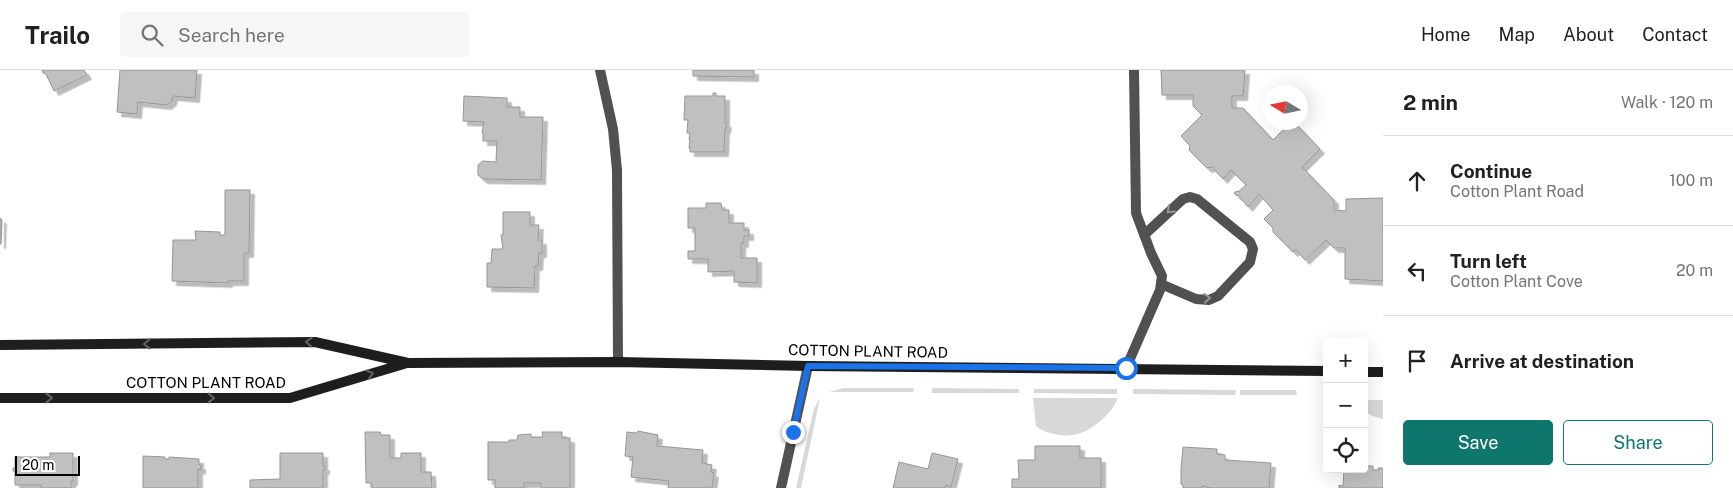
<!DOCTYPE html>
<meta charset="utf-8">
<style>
body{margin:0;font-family:"Public Sans",sans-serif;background:#f6f6f6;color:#202124}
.controls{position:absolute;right:15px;bottom:15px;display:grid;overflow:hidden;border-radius:5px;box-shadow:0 5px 20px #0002}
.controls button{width:45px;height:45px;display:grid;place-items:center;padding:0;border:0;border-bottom:1px solid #e0e0e0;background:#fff;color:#202124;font:25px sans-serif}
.compass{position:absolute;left:1263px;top:15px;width:45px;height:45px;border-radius:50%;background:#fff;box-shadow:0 5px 20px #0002;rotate:280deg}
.scale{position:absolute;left:15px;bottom:12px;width:65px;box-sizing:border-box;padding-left:5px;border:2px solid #000;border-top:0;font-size:14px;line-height:18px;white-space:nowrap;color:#000;-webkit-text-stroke:4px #fff;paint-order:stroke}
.stop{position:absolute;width:15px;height:15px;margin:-11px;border:4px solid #1a73e8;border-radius:50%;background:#fff}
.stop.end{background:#1a73e8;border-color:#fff;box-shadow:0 1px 5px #0008}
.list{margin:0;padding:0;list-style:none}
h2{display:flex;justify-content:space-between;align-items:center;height:65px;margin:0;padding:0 20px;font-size:21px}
h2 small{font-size:16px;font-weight:400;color:#757577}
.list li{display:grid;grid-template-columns:32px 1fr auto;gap:15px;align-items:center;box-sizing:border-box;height:90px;padding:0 20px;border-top:1px solid #e0e0e0}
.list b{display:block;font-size:19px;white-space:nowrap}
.list p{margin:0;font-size:16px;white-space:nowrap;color:#757577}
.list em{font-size:16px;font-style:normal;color:#757577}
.actions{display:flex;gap:10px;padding:15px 20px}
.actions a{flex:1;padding:11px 0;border:1px solid #0f766e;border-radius:5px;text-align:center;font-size:18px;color:#0f766e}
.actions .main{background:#0f766e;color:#fff}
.icon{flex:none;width:28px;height:28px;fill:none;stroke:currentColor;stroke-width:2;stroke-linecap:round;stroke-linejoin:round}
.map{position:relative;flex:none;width:1383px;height:418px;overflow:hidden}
header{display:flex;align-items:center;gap:30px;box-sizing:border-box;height:70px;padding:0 25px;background:#fff;border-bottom:1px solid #e0e0e0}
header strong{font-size:24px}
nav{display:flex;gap:28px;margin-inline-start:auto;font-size:18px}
.search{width:350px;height:45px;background:#f6f6f6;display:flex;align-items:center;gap:12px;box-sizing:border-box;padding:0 18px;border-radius:5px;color:#757577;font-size:19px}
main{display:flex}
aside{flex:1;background:#fff}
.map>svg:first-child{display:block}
.green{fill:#d8d8d8}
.building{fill:#c0c0c0;stroke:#959595;filter:url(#shadow)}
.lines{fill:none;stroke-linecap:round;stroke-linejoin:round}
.lane{stroke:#515151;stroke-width:10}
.street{stroke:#515151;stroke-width:10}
.secondary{stroke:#1e1e1e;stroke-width:10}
.oneway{stroke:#979797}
.oneway2{stroke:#626262}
.route{stroke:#1a73e8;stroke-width:6}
.labels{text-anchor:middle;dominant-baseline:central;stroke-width:4;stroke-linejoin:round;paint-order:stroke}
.street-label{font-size:15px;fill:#000;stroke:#fff}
</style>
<header>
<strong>Trailo</strong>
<div class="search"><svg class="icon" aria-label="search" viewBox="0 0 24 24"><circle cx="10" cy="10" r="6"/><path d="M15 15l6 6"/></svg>Search here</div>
<nav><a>Home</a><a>Map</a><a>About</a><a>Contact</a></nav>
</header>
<main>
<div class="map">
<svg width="1383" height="418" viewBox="0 0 1383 418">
<defs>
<filter id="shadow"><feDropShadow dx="4.5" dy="4.5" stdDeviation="0" flood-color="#0004"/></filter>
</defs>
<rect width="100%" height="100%" fill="#fff"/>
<!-- green -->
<path class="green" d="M844 318H914L913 322H829Z
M932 318 1019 319V323H932Z
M1034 319H1117V324L1034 323Z
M1133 319 1236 320 1235 325 1133 324Z
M1240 320H1296L1297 325H1240Z
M820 328 801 418H796L814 339Z
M1033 328H1118C1112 343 1096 357 1081 363 1069 368 1046 365 1036 356Z
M1364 330H1383V349L1372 346 1364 341Z"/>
<!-- building -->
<path class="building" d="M42 0H84L87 5 54 21 46 4 43 3Z
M120 0H197L195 28 173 26 172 31 167 35 138 32 137 44 117 42Z
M693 0H754V7L693 6Z
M1161 0H1245L1243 26H1232V38H1243L1273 70 1291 52H1294L1320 79 1302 97 1334 130V140L1346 141V129L1383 128V211L1345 209V178H1334L1326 170 1305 190 1296 180 1293 182 1273 162V158L1264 149 1273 140 1259 124 1248 137 1238 125 1237 126 1234 123 1237 121 1238 122 1246 115 1231 100 1223 109 1212 97 1207 98 1189 80 1190 76 1181 66 1202 45 1193 36V25H1162Z
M713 23H716V26H725V53H727L726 59H725L724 82H690V78H689L690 70H689L690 63H687L688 50H684L685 26H713Z
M464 26 507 28V37H520V47H543L541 110 483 109 478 105V95L483 91 496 92 497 71H483V63H482L484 52 463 51Z
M225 120H250L249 183H244V211H228V213L172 211 173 170H196L195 161 220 162V165H225Z
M706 133H721L722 140H729V153H744V160H749V166H744V173H741V188H757V213L734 212V201L708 202V189H688V181H695V158H688V138H706Z
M503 142H530V155H539L538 170H542V183H539L538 196H535L534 218 487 217V193H491L492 179H503L501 165H503Z
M0 148 2 150 1 174H0Z
M638 361 658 365 657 376 703 380 702 393 712 395 711 402 714 403 712 418H668L669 411 631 407 633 387 625 386 627 362 636 363Z
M365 362H380L381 365H390V388H401V383H421V402H431L432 418H372V413H366Z
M542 362H562V368H570V418H541V413H524V418H495V410H488V372H509V370H517L518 365 531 364V367H543Z
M1035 376H1080V388H1101V418H1012V409H1019L1018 390H1035Z
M1183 377 1217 379V384L1225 385V390L1271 393 1269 418H1211L1202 416V418H1183V415L1181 414V399Z
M50 383H73V411H71V418H41V415H15V402L13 401V398H15V387H50Z
M280 383H323V396H325V400H323V418H250V410L280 409Z
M932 383 958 389 951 417 946 415 945 418H893L899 392 928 399Z
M143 386 165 387V389H169V387L199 389V395H201V400L198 399V418H143Z
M1364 396H1373V400H1379L1378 398H1383V418H1339V415L1343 416 1344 399H1364Z"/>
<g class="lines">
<!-- lane -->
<path class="lane" d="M1144 165 1183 129 1190 127 1197 129 1250 172 1253 179 1250 192 1218 226 1209 230 1196 229 1161 214
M1126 298 1160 220 1162 206 1151 183 1136 143 1134 0"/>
<!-- street -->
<path class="street" d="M600 0 613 59 617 100 618 292
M781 418 808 296"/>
<!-- secondary -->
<path class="secondary" d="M0 275 315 272 408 293 618 292 808 296 1327 301
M1364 302H1383
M0 328H290L407 293"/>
</g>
<!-- one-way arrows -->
<defs><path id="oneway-chevron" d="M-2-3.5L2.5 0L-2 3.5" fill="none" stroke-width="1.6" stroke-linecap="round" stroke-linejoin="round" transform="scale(1.25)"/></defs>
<g class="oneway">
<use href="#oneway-chevron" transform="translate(1170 140) rotate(137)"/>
<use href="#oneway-chevron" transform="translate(1207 228) rotate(-5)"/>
</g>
<g class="oneway2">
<use href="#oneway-chevron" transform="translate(309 272) rotate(-178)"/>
<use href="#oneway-chevron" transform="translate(147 274) rotate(179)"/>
<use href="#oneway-chevron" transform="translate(370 304) rotate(-16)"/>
<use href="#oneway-chevron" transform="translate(49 328)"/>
<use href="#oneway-chevron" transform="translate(211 328)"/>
</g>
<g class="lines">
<!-- route -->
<path class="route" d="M793 362 808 296 1126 298"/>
</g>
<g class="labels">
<!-- street labels -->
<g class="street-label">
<text transform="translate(868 281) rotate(1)">COTTON PLANT ROAD</text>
<text x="206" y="312">COTTON PLANT ROAD</text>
</g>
</g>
</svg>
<div class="controls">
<button>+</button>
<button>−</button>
<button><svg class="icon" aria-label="locate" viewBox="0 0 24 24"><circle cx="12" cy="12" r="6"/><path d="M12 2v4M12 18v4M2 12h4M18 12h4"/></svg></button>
</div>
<svg class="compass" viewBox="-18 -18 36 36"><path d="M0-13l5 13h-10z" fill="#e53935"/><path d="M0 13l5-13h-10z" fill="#757577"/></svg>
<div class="scale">20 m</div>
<div class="stop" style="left:1126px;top:298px"></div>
<div class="stop end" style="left:793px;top:362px"></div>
</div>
<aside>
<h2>2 min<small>Walk · 120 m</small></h2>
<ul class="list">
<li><svg class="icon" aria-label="ahead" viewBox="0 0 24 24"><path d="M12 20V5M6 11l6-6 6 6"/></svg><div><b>Continue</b><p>Cotton Plant Road</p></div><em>100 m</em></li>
<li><svg class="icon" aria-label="left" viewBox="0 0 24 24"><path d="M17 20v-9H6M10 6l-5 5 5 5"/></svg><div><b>Turn left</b><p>Cotton Plant Cove</p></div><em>20 m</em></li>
<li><svg class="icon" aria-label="arrive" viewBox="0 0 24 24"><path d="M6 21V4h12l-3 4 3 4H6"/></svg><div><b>Arrive at destination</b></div></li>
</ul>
<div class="actions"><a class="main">Save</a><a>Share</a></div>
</aside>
</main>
